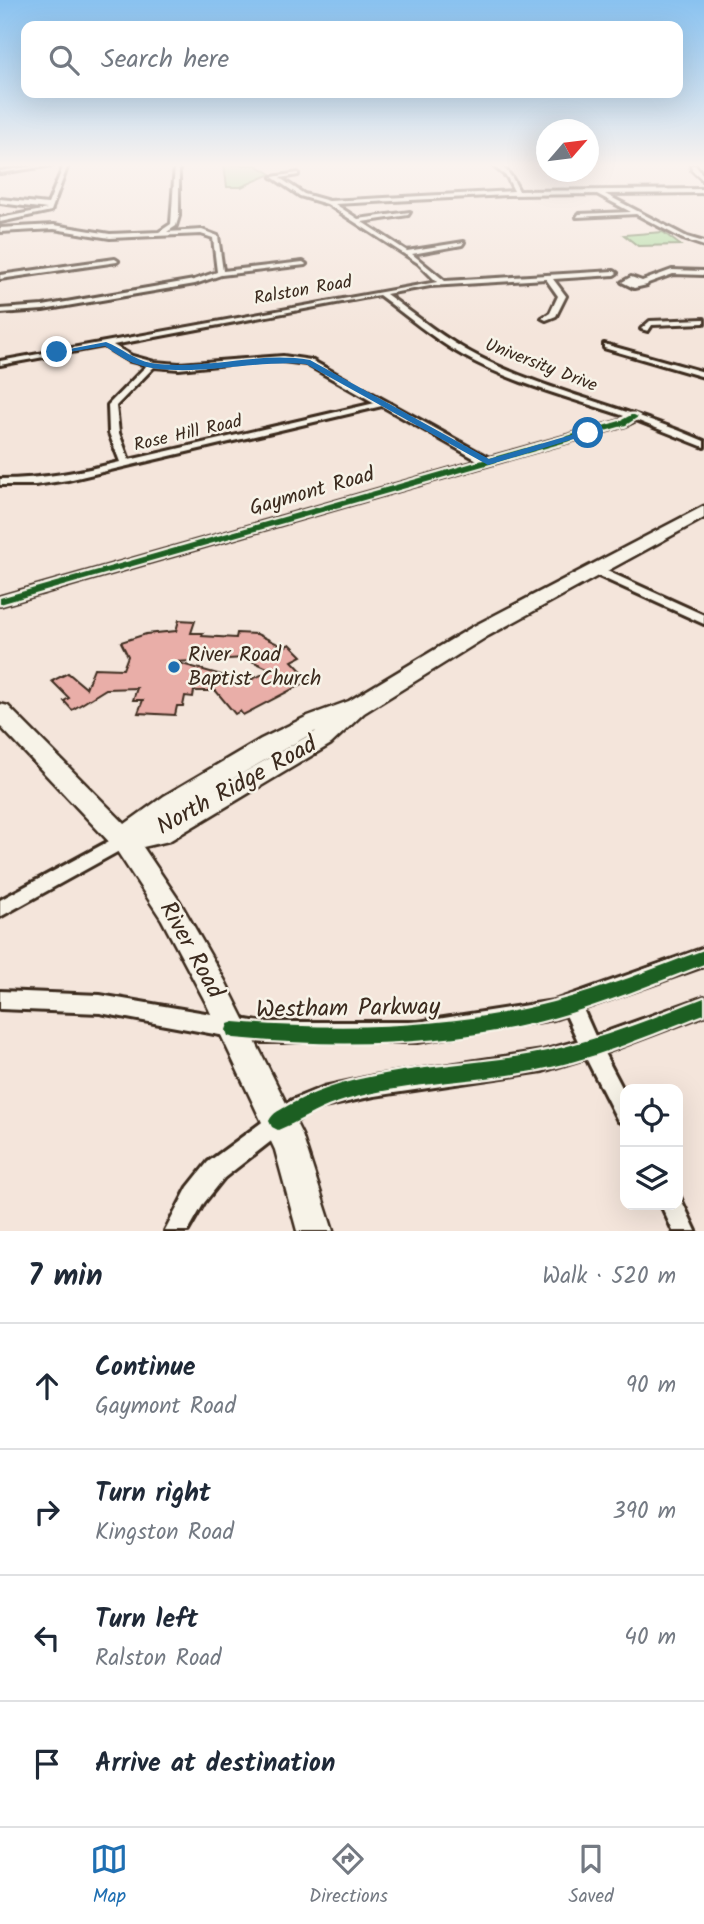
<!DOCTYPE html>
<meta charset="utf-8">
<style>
body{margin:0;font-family:Kalam,sans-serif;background:#f2f2f3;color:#1f2937}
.controls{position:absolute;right:21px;bottom:21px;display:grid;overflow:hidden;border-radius:14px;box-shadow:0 7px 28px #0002}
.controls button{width:63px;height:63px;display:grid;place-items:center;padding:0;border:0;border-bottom:2px solid #e0e1e3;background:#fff;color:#1f2937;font:35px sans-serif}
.compass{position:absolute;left:536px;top:119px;width:63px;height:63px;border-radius:50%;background:#fff;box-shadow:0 7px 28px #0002;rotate:62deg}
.stop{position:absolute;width:21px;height:21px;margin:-16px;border:5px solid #1f6fb2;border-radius:50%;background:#fff}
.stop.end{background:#1f6fb2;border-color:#fff;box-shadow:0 2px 7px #0008}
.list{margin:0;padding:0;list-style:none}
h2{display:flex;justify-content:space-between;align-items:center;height:91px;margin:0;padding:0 28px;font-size:30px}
h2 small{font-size:23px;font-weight:400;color:#747a83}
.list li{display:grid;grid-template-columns:46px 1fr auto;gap:21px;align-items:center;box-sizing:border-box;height:126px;padding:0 28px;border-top:2px solid #e0e1e3}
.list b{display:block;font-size:26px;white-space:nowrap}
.list p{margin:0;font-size:23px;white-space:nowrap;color:#747a83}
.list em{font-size:23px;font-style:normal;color:#747a83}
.icon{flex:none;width:38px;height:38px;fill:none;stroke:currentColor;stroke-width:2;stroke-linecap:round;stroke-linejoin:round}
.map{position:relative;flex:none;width:704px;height:1231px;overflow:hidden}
.search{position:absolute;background:#fff;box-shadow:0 7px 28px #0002;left:21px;right:21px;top:21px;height:77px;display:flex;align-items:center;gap:18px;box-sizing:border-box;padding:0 24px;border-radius:14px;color:#747a83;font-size:26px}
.sheet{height:595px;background:#fff}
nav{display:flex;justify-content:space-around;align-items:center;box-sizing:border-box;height:98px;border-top:2px solid #e0e1e3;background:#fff;font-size:19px;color:#747a83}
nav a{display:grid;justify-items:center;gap:4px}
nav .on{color:#1f6fb2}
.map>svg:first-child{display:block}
.green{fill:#a8da9a;stroke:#72825c;stroke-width:2}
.building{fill:#e9aea8;stroke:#3b2a1e;stroke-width:2;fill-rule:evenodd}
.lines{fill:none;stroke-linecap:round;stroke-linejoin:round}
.minor-casing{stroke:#3b2a1e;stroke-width:6}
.secondary-casing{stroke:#3b2a1e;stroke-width:5}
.minor{fill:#f7f3e8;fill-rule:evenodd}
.secondary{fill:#f7f3e8;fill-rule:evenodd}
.cycleway-casing{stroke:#f7f3e8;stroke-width:5}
.cycleway{fill:#1b5e20;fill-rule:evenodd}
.route{fill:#1f6fb2}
.poi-dot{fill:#1f6fb2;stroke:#f7f3e8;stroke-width:2.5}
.labels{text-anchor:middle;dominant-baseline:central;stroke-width:5;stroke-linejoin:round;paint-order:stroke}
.far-street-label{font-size:18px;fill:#3b2a1e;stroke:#f7f3e8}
.street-label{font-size:21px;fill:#3b2a1e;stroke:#f7f3e8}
.poi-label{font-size:21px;fill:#3b2a1e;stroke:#f7f3e8;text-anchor:start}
.near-street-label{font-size:24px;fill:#3b2a1e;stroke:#f7f3e8}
</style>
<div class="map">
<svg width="704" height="1231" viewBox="0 0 704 1231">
<rect width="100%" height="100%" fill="#f4e5db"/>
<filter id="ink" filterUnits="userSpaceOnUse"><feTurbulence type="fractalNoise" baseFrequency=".0143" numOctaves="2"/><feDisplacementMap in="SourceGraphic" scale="14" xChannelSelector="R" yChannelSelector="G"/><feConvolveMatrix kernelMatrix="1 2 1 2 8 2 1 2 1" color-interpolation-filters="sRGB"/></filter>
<g filter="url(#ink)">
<!-- green -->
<path class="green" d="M224 165H256L271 174 241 187H227Z
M663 232 680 245 638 246 624 235Z"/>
<!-- building -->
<path class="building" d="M179 620 195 621 191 633H203L202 636 236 638 237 633 257 634 284 647 290 644 302 656 292 661 310 680 243 715 240 711 235 714 216 691H194L193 697 185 696 183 706H177L175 715 138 713 143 700H133L137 688 106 689 72 710 64 701 69 698 52 681 68 673 86 688 94 668 123 669 128 656 121 642 146 634 176 631ZM245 658 272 670 246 682 175 662Z"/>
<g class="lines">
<defs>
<path id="minor" d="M41 165H53L0 173V171Z
M64 165H68L51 211 0 222V218L47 209 0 203V199L48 204Z
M175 165H179V216L176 226 167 232 202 230 218 236 223 271 303 262 306 264 305 265 221 275 195 284 43 310 0 313V309L43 306 194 280 217 272 213 238 201 234 110 238 54 229 0 232V228L54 225 110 234 159 232 171 224Z
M492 165C507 165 513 179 519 191L704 189V193L605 194 687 237 704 242V246L683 239 636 214 577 217 579 214 631 212 597 194 507 195 335 204 358 219 410 212 408 215 362 222 407 251 464 242 462 245 412 254 445 281 614 271 617 273 614 275 553 279 566 296 556 316 546 320 542 318 550 313 558 296 546 279 430 286 386 294C417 316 445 340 479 357 550 393 631 408 704 441V447L636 420 626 425 0 605V597L479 461 382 406 68 480 35 485H0V479C43 479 79 472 120 462L109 433 108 405 147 365 127 360 104 346 0 365V361L437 282 418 263 327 204 300 196 272 177 298 173V175L280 178 304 194 329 201 514 191 507 177ZM379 295C406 315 432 338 462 355 513 384 572 398 627 417L620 421 489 458 311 360 283 356 179 364 154 362 132 356 113 345ZM257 361H283L306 364 375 403 129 460 119 433 116 406 154 367 179 369Z
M691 165H695L704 176V181L692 170Z
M115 259 118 261 117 262 0 279V275Z
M672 270 704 271V275L673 274 648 283 647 285 634 288 622 282 631 277 642 281Z
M704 319V323L652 325 648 331 641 329 650 321Z
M604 344 704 372V377L604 348Z
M596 566 704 615V624L592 573 590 570Z
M124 833 130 835 132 840 130 845 0 917V900Z
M704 948V966L583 1009 595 1036 704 997V1015L604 1053 625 1093V1124L618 1121 586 1058 543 1071 374 1096 324 1107 306 1114 224 1178 204 1203 188 1231H165L188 1187 208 1162 292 1100 324 1087 374 1076 543 1051 578 1041 566 1015 554 1019 418 1042H258L100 1013 0 1009V991L100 995 258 1022H418L554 1001Z
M678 1196 680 1197 696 1231H673L661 1205H678Z"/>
<path id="secondary" d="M704 506V518L488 636 364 713 331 744 169 841 143 847 180 902 225 981 302 1135 333 1231H297L275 1150 205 1001 162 920 115 848 0 726V704L8 706 125 824 164 796 261 739 308 716 349 701 474 626ZM316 731 315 732 206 794Z"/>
</defs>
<!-- minor casing -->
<use href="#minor" class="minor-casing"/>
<!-- secondary casing -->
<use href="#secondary" class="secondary-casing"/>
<!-- minor -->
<use href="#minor" class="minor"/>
<!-- secondary -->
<use href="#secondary" class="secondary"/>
<defs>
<path id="cycleway" d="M631 415H634L638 417 626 425 0 604V598L620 421Z
M704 950V964C654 983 604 1004 553 1018 449 1046 341 1048 234 1038L228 1036 226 1030 228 1024 234 1022C341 1031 448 1029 553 1002 604 989 654 968 704 950Z
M704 998V1014C651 1034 598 1058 542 1069 474 1084 402 1081 336 1103 315 1110 298 1122 278 1130L272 1127 269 1121C273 1112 281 1110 289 1105 373 1060 474 1071 564 1047 612 1035 658 1016 704 998Z"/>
</defs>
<!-- cycleway casing -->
<use href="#cycleway" class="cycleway-casing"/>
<!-- cycleway -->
<use href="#cycleway" class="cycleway"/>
</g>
</g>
<!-- sky -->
<linearGradient id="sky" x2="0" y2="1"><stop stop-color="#89c2f0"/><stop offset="0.49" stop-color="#faf3ef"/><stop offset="1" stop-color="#faf3ef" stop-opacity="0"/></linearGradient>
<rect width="704" height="337" fill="url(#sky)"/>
<!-- route -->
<path class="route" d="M106 342C122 348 134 360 151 363 204 371 257 351 310 360L489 459 585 431 593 433 488 465 306 364C252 359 183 381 133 363 123 359 114 352 105 346L57 354 54 352Z"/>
<!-- markers -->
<circle class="poi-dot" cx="174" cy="667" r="7"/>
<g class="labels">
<!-- far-street labels -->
<g class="far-street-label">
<text transform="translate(303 291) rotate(-10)">Ralston Road</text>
<text transform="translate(541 366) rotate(21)">University Drive</text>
<text transform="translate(188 434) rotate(-13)">Rose Hill Road</text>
</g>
<!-- street labels -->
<g class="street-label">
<text transform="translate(312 492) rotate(-16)">Gaymont Road</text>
</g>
<!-- poi labels -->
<g class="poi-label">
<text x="188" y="655">River Road<tspan x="188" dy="24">Baptist Church</tspan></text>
</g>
<!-- near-street labels -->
<g class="near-street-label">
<text transform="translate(237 786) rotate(-29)">North Ridge Road</text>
<text transform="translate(191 950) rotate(61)">River Road</text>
<text transform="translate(348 1009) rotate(-1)">Westham Parkway</text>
</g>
</g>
</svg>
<div class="controls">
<button><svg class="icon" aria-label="locate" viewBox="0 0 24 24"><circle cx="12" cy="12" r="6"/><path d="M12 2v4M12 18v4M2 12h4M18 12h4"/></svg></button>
<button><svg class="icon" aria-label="layers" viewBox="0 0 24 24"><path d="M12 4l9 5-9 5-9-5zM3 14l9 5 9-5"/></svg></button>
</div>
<svg class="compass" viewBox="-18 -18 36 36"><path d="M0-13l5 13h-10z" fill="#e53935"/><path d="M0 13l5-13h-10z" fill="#747a83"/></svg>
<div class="stop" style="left:588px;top:433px"></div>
<div class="stop end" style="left:57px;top:352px"></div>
<div class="search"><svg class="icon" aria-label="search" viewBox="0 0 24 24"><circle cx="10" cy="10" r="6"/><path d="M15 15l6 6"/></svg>Search here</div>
</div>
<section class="sheet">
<h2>7 min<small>Walk · 520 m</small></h2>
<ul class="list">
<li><svg class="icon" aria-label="ahead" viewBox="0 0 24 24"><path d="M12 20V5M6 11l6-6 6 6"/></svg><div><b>Continue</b><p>Gaymont Road</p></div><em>90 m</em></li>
<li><svg class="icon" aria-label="right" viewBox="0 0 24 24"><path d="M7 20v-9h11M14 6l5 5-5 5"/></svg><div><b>Turn right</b><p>Kingston Road</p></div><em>390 m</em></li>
<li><svg class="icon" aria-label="left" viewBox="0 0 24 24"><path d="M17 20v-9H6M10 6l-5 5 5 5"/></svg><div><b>Turn left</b><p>Ralston Road</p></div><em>40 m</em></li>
<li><svg class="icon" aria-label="arrive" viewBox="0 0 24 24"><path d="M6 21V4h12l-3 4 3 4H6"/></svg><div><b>Arrive at destination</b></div></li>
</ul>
</section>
<nav>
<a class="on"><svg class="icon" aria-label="map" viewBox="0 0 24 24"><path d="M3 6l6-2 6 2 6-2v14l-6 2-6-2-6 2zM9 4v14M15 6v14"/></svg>Map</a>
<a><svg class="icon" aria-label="directions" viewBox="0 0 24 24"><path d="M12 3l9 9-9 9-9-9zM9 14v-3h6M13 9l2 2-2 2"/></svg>Directions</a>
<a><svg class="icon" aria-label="saved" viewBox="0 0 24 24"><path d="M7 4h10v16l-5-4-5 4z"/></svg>Saved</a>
</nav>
